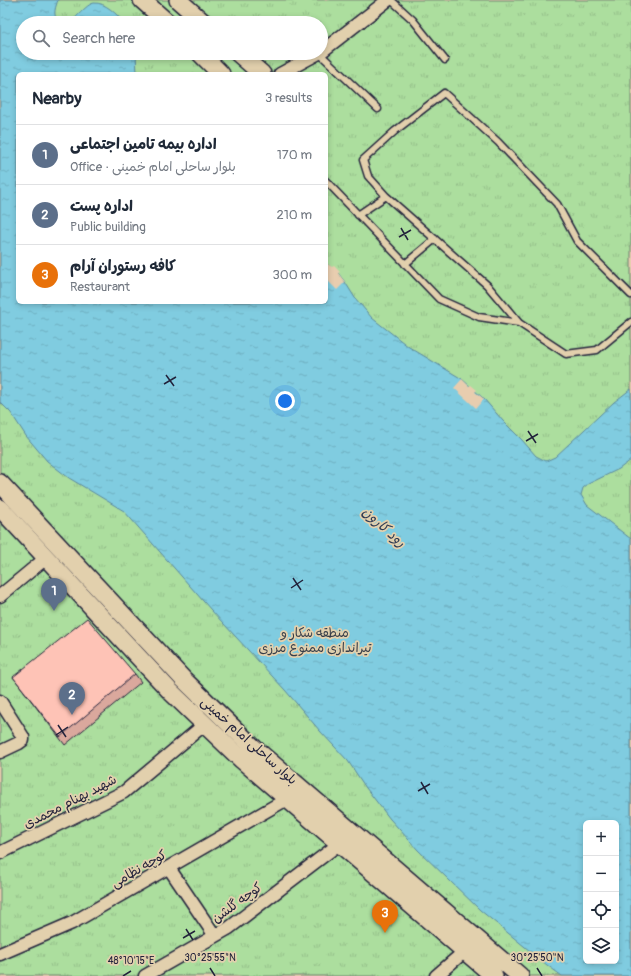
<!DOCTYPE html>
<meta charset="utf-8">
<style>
body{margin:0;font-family:Pangolin,"Playpen Sans Arabic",sans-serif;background:#f6f6f7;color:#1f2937}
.controls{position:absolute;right:12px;bottom:12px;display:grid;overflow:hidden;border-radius:6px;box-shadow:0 2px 6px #0003}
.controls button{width:36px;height:36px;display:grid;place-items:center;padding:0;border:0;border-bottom:1px solid #e0e1e3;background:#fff;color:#1f2937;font:20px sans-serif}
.you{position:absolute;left:285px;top:401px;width:14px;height:14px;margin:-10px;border:3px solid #fff;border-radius:50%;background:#1a73e8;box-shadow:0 0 0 6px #1a73e833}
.badge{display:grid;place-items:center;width:26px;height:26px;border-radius:50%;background:#d1495b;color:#fff;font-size:13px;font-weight:700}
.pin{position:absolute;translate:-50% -33px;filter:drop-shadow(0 1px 2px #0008)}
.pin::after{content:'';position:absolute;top:21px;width:14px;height:12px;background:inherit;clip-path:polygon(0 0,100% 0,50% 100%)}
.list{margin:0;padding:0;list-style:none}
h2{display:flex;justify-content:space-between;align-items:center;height:52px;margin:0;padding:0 16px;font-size:17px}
h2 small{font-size:13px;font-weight:400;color:#747a83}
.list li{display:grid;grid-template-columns:26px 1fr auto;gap:12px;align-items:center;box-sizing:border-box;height:60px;padding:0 16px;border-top:1px solid #e0e1e3}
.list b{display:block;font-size:15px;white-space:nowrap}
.list p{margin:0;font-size:13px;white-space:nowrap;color:#747a83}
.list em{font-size:13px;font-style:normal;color:#747a83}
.icon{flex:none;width:22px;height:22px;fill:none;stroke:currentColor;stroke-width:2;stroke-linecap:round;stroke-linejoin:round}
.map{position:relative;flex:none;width:631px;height:976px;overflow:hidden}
.search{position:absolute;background:#fff;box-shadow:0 2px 6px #0003;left:16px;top:16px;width:312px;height:44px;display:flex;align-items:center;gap:10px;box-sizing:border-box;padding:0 14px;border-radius:22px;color:#747a83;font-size:15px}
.panel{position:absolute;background:#fff;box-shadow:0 2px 6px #0003;left:16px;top:72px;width:312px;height:232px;border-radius:6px}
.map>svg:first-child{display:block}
.park{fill:url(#park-tufts);stroke:#67806c;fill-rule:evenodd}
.water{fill:url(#water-ripples);stroke:#5a889e;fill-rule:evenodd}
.pier{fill:#e8cdaf}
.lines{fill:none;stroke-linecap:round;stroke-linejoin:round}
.lane-casing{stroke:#22223b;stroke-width:9}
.street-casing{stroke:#22223b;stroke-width:15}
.secondary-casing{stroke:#22223b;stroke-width:20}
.lane{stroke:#e2d0ad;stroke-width:6}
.street{stroke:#e2d0ad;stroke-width:12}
.secondary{stroke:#e2d0ad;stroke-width:17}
.wall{fill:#daa89d;stroke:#22223b}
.building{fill:#fec3b6;stroke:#22223b}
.ticks{fill:none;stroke:#22223b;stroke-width:1.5}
.labels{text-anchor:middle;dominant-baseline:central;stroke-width:3.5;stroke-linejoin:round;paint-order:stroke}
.park-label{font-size:13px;fill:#373e4a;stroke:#e2d0ad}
.street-label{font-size:13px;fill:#22223b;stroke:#e2d0ad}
.water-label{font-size:14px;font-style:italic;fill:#303c54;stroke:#e2d0ad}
.ticks-label{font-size:10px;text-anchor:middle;fill:#22223b;stroke:#e2d0ad;stroke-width:3.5;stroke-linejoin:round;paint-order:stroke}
</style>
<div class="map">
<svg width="631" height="976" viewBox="0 0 631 976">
<defs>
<pattern id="park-tufts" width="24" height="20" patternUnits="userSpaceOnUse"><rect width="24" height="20" fill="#acde9e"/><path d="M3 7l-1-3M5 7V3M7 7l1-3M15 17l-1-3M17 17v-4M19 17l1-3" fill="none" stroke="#94be89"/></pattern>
<pattern id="water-ripples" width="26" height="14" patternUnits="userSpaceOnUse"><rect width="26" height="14" fill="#80cce0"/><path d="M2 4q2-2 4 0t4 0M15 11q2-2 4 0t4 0" fill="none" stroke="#6eafc1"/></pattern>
</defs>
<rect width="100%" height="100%" fill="#e8cdaf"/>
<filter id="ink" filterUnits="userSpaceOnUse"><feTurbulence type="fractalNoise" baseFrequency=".025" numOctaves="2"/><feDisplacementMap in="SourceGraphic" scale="8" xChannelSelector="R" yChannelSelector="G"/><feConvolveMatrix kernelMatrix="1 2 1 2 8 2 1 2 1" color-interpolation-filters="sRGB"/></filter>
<g filter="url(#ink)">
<!-- park -->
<path class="park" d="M0 0H631V976H0ZM23 23H321V53H23ZM18 74H326V302H18ZM586 823H616V961H586Z"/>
<!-- water -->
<path class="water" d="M0 0H58C56 6 52 15 58 20 71 32 82 5 94 3 105 2 118 15 124 23H23V53H136L137 74H18V302H326V263L338 273 345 282 355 298 372 318 409 347 462 379 484 399 503 421 522 440 536 456 546 461 555 457 614 402 631 389V460L619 469 588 484 583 488 581 495 587 505 631 539V976H562L547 965 480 910 418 850 390 819 366 788 348 761 320 731 285 690 211 610 124 511 69 478 47 461 26 436 11 413 0 402ZM586 823H616V961H586Z"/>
<!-- pier -->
<path class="pier" d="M326 263 332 267 334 266 340 272 338 273 345 282 337 290 326 279Z
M462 379 469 386 471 385 477 390 475 392 484 399 476 408 454 388Z"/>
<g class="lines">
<defs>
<path id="lane" d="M391 0 413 20 445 60
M319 53 378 109
M326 181 439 299 479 317 519 323 566 354 597 350 631 322
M386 196 368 176 363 160 395 131 444 93 498 142 557 204 577 241 631 295
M358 215 386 196 487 285 519 323
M405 264 435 239"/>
<path id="street" d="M321 52 388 0
M280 74 319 53
M0 596 46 558
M0 701 23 737V740L19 743 0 752
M0 853 124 792 205 724
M169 868 215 936
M0 954 72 923 287 799
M145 976 229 928 339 844
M436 976 465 951"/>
<path id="secondary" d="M142 0 168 23
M178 0 204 23
M200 53 221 74
M238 53 262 74
M0 483 184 680 254 748 520 976
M0 508 171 692 242 760 494 976"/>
</defs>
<!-- lane casing -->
<use href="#lane" class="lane-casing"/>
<!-- street casing -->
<use href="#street" class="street-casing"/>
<!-- secondary casing -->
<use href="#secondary" class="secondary-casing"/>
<!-- lane -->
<use href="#lane" class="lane"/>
<!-- street -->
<use href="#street" class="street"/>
<!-- secondary -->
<use href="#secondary" class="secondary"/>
</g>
<!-- wall -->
<path class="wall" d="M135 674 141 682 65 745 13 677Z"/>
<!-- building -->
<path class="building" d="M87 618 135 674 60 737 13 677Z"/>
</g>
<!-- ticks -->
<path class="ticks" d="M401 228 408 240M399 237 411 230M166 375 174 386M164 384 176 377M528 431 536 443M526 441 538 434M293 578 301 590M291 588 303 580M58 725 66 737M56 735 68 727M421 782 428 794M418 791 430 784M186 929 193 940M183 938 195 931M210 968 215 976M537 968 542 976M123 976 131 971"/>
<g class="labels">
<!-- park labels -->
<g class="park-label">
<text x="315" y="633">منطقه شکار و<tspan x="315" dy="15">تیراندازی ممنوع مرزی</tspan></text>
</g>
<!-- street labels -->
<g class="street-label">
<text transform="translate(249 741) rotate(42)">بلوار ساحلی امام خمینی</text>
<text transform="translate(70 802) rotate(-27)">شهید بهنام محمدی</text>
<text transform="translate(139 869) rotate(-30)">کوچه نظامی</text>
<text transform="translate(237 903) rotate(-36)">کوچه گلشن</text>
</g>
<!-- water labels -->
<g class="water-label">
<text transform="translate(384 527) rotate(42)">رود کارون</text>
</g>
</g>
<g class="ticks-label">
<text x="210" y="961">30°25'55"N</text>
<text x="537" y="961">30°25'50"N</text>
<text x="131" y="964">48°10'15"E</text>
</g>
</svg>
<div class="controls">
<button>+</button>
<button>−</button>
<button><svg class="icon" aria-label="locate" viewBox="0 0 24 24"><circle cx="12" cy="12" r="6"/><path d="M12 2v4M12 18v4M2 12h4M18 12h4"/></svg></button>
<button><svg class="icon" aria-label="layers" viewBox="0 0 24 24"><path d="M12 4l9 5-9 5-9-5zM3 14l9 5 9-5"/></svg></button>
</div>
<div class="you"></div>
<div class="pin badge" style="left:54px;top:611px;background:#5c6f8a">1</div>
<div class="pin badge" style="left:72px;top:715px;background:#5c6f8a">2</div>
<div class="pin badge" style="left:385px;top:933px;background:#e8710a">3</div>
<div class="search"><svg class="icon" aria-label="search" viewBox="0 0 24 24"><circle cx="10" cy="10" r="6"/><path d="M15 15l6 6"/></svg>Search here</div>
<section class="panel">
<h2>Nearby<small>3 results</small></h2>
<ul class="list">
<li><span class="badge" style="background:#5c6f8a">1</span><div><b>اداره بیمه تامین اجتماعی</b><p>Office · بلوار ساحلی امام خمینی</p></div><em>170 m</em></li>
<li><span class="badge" style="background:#5c6f8a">2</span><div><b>اداره پست</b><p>Public building</p></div><em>210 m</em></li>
<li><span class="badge" style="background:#e8710a">3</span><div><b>کافه رستوران آرام</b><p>Restaurant</p></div><em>300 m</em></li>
</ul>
</section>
</div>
